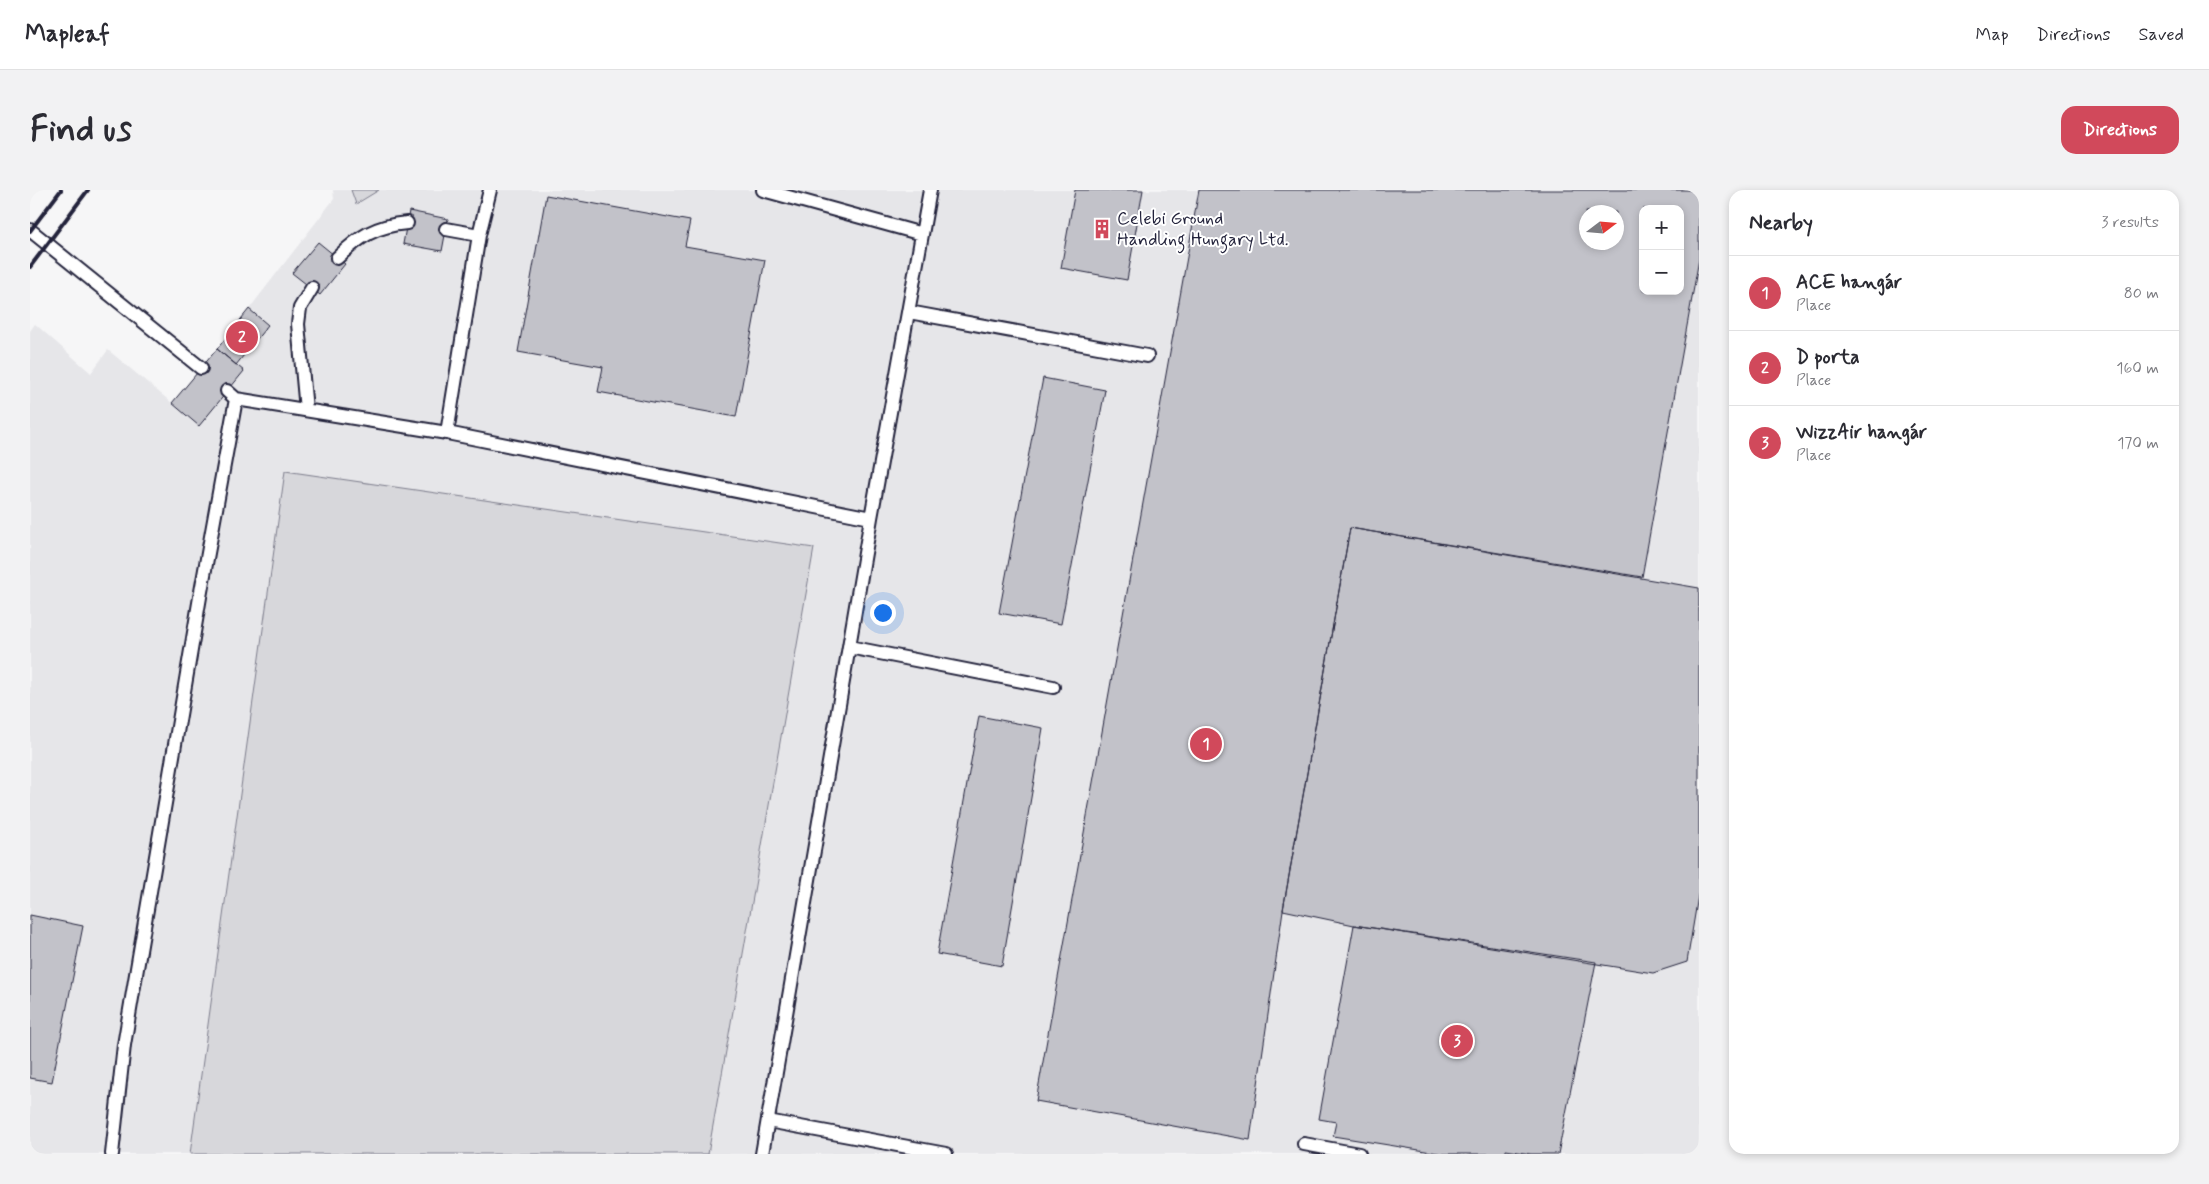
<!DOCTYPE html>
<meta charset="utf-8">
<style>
body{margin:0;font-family:Mynerve,sans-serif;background:#f2f2f3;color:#2b2b33}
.controls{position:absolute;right:15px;top:15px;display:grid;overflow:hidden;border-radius:10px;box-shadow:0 2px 8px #0003}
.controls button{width:45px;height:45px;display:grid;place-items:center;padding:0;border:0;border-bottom:1px solid #e1e1e2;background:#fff;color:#2b2b33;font:25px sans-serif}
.compass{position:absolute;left:1549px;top:15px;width:45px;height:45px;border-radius:50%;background:#fff;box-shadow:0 2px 8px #0003;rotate:74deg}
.you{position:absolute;left:852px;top:422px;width:18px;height:18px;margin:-12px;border:4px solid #fff;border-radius:50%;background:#1a73e8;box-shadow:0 0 0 8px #1a73e833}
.badge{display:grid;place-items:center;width:32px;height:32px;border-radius:50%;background:#d1495b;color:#fff;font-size:16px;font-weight:700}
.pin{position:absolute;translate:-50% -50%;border:2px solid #fff;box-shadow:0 1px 5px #0006}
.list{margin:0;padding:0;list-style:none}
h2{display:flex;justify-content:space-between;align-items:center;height:65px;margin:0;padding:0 20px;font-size:21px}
h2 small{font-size:16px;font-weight:400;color:#7c7c81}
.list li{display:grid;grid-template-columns:32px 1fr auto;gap:15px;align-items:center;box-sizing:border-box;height:75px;padding:0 20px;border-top:1px solid #e1e1e2}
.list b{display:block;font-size:19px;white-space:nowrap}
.list p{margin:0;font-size:16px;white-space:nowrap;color:#7c7c81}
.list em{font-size:16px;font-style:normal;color:#7c7c81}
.map{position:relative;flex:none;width:1669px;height:964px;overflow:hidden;border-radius:15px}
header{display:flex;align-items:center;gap:30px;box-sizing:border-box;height:70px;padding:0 25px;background:#fff;border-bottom:1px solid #e1e1e2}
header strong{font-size:24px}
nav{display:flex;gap:28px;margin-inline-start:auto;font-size:18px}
.intro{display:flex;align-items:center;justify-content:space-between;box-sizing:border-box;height:120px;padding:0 30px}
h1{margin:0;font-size:35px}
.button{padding:12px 22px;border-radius:15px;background:#d1495b;color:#fff;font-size:18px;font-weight:700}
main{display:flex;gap:30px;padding:0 30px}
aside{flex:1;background:#fff;border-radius:15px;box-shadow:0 2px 8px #0003}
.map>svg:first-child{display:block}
.built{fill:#e6e6e9;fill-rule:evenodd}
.green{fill:#d7d7db;stroke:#7c7c8b}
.building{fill:#c2c2c9;stroke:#22223b;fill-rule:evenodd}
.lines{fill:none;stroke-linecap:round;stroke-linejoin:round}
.lane-casing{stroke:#22223b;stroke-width:16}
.lane{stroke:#fff;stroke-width:12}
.rail{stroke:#22223b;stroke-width:4}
.labels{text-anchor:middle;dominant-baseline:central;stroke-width:4;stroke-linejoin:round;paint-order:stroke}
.poi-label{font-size:18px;fill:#22223b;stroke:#fff;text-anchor:start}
</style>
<header>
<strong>Mapleaf</strong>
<nav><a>Map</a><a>Directions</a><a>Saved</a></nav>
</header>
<div class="intro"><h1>Find us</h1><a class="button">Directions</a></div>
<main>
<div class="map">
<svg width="1669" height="964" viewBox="0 0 1669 964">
<rect width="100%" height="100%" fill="#f6f6f7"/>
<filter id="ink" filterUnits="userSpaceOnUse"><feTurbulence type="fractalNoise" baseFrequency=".02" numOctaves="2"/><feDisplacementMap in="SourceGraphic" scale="10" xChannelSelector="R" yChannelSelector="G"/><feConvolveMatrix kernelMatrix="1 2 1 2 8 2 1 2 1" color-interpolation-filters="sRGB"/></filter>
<g filter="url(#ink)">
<!-- built -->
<path class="built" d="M303 0H1669V964H0V141L5 134 61 183 78 160 142 213 219 119 304 9ZM1613 19H1650V101H1613ZM1556 22H1586V52H1556Z"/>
<!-- green -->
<path class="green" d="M321 0H349L326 14Z
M255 281 784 358 678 964H160Z"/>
<!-- building -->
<path class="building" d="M1045 0H1113L1097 90 1031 78Z
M1169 0H1669V69L1612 387 1320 338 1253 720 1220 950 1006 911ZM1613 19H1650V101H1613ZM1556 22H1586V52H1556Z
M516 5 660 31 655 56 735 70 706 227 568 202 573 177 488 162Z
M379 21 418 29 412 61 373 54Z
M288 52 315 74 290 105 262 83Z
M219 119 238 135 206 175 187 159Z
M187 159 214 181 169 236 142 213Z
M1013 188 1075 200 1031 434 969 423Z
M1320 338 1669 398V700L1657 772 1623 783 1324 735 1253 720Z
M949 526 1013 538 972 776 907 764Z
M0 725 53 736 22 892 0 888Z
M1324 735 1566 772 1528 964H1501L1476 960V964H1414L1303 946 1306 932 1289 929Z"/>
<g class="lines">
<defs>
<path id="lane" d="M733 0 892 44
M416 39 449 45
M0 40 171 178
M307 68C330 46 345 36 377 33
M879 122 1117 166
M197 201 206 209 417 243 841 328
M276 220 268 134 270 118 282 98
M417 243 449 45 460 0
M819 457 1023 497
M738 931 916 964
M1274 954 1329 964
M82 964 94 855 170 407 206 209
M732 964 841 328 900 0"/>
</defs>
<!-- lane casing -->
<use href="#lane" class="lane-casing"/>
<!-- lane -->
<use href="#lane" class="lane"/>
<!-- rail -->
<path class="rail" d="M0 41 31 0
M0 77 58 0"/>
</g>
</g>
<!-- icons -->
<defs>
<symbol id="building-bare" viewBox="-9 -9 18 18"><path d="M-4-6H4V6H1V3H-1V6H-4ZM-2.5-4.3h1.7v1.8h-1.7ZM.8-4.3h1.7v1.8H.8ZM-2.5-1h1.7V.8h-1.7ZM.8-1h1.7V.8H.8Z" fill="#d1495b" stroke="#fff" stroke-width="2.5" paint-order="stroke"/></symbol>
</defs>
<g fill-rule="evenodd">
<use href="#building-bare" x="1058" y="25" width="28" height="28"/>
</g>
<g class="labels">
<!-- poi labels -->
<g class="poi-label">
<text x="1087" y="29">Celebi Ground<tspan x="1087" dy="21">Handling Hungary Ltd.</tspan></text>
</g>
</g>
</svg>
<div class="controls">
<button>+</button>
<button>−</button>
</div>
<svg class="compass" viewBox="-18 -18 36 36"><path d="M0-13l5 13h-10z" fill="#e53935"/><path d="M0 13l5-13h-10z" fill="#7c7c81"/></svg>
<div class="you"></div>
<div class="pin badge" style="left:1176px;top:554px">1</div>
<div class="pin badge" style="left:212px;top:147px">2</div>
<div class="pin badge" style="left:1427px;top:851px">3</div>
</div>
<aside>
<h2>Nearby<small>3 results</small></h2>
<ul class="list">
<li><span class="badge">1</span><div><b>ACE hangár</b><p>Place</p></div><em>80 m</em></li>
<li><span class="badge">2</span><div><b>D porta</b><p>Place</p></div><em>160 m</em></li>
<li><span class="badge">3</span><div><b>WizzAir hangár</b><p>Place</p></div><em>170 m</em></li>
</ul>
</aside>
</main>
